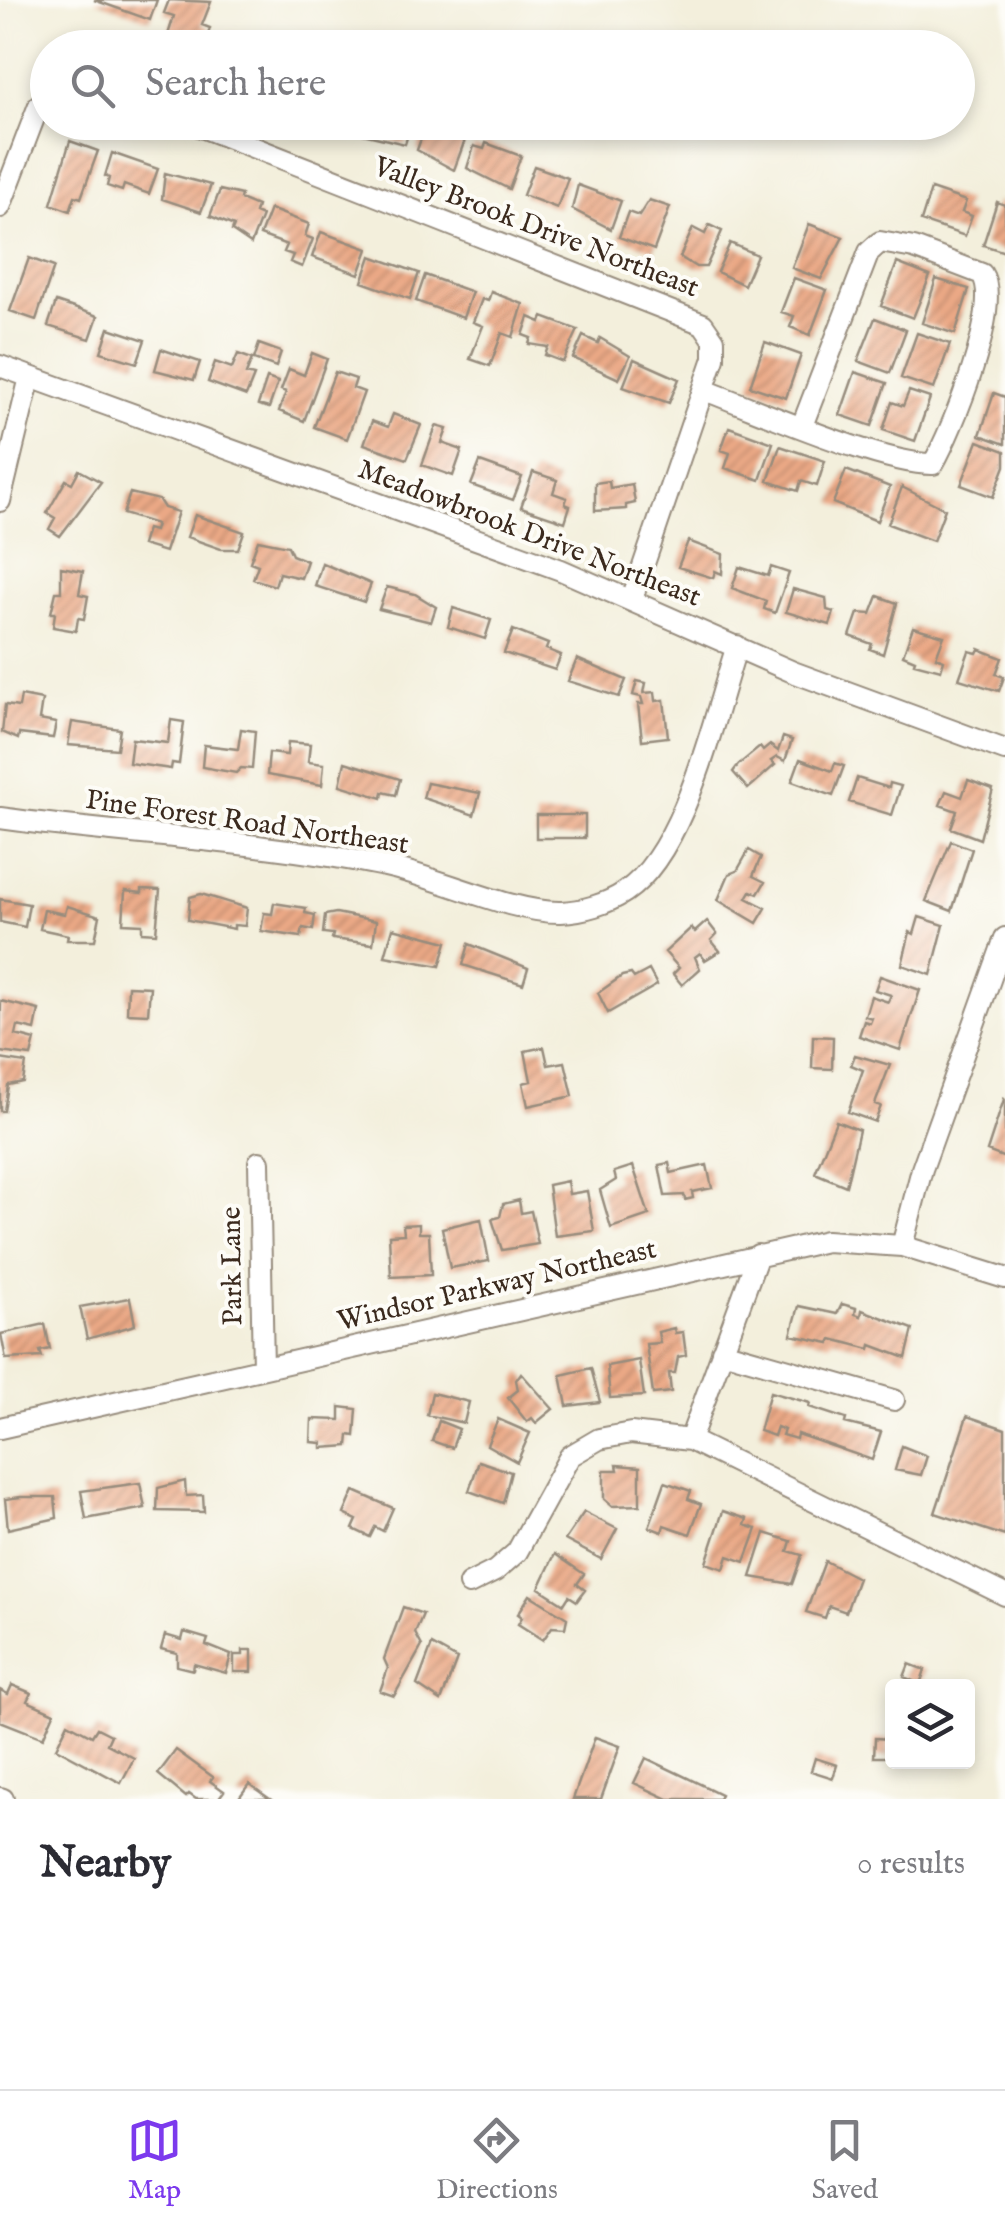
<!DOCTYPE html>
<style>
body{margin:0;font-family:"IM FELL English",serif;background:#f2f2f3;color:#2b2b33}
.controls{position:absolute;right:30px;bottom:30px;display:grid;overflow:hidden;border-radius:10px;box-shadow:0 5px 15px #0003}
.controls button{width:90px;height:90px;display:grid;place-items:center;padding:0;border:0;border-bottom:2px solid #e1e1e2;background:#fff;color:#2b2b33;font:50px sans-serif}
.list{margin:0;padding:0;list-style:none}
h2{display:flex;justify-content:space-between;align-items:center;height:130px;margin:0;padding:0 40px;font-size:42px}
h2 small{font-size:32px;font-weight:400;color:#7c7c81}
.icon{flex:none;width:55px;height:55px;fill:none;stroke:currentColor;stroke-width:2;stroke-linecap:round;stroke-linejoin:round}
.map{position:relative;flex:none;width:1005px;height:1799px;overflow:hidden}
.search{position:absolute;background:#fff;box-shadow:0 5px 15px #0003;left:30px;right:30px;top:30px;height:110px;display:flex;align-items:center;gap:25px;box-sizing:border-box;padding:0 35px;border-radius:55px;color:#7c7c81;font-size:38px}
.sheet{height:290px;background:#fff}
nav{display:flex;justify-content:space-around;align-items:center;box-sizing:border-box;height:140px;border-top:2px solid #e1e1e2;background:#fff;font-size:28px;color:#7c7c81}
nav a{display:grid;justify-items:center;gap:5px}
nav .on{color:#7c3aed}
.map>svg:first-child{display:block}
.building{fill:url(#building-hatch)}
.lines{fill:none;stroke-linecap:round;stroke-linejoin:round}
.minor-casing{stroke:#978c7d;stroke-width:24}
.minor{stroke:#fff;stroke-width:20}
.labels{text-anchor:middle;dominant-baseline:central;stroke-width:8;stroke-linejoin:round;paint-order:stroke}
.street-label{font-size:28px;fill:#3b2a1e;stroke:#fdfcf7}
</style>
<div class="map">
<svg width="1005" height="1799" viewBox="0 0 1005 1799">
<defs>
<pattern id="building-hatch" width="6" height="6" patternUnits="userSpaceOnUse" patternTransform="scale(2.5)"><rect width="6" height="6" fill="#eba986"/><path d="M-1 1l2-2M0 6l6-6M5 7l2-2" fill="none" stroke="#c08a6d"/></pattern>
</defs>
<rect width="100%" height="100%" fill="#fdfcf7"/>
<filter id="ink" filterUnits="userSpaceOnUse"><feTurbulence type="fractalNoise" baseFrequency=".01" numOctaves="2"/><feDisplacementMap in="SourceGraphic" scale="20" xChannelSelector="R" yChannelSelector="G"/><feConvolveMatrix kernelMatrix="1 2 1 2 8 2 1 2 1" color-interpolation-filters="sRGB"/></filter>
<filter id="wash" filterUnits="userSpaceOnUse"><feTurbulence type="fractalNoise" baseFrequency=".0048" numOctaves="4" result="noise"/><feDisplacementMap in="SourceGraphic" scale="40" xChannelSelector="R" yChannelSelector="G"/><feGaussianBlur stdDeviation="2.25" result="paint"/><feColorMatrix in="noise" values="0 0 0 0 0 0 0 0 0 0 0 0 0 0 0 0 0 1.4 0 .05"/><feComposite in="paint" operator="in"/></filter>
<g filter="url(#wash)">
<rect width="100%" height="100%" fill="#f3efdc"/>
<g id="blocks">
<!-- building -->
<path class="building" d="M94 0H157L150 20Z
M169 0 211 2 202 25 210 28 204 48 167 38 174 16 164 13Z
M363 122H412L405 144 359 133Z
M427 122H450L448 128 466 137 454 170 417 150Z
M70 141 98 151 81 198 75 196 70 211 51 204Z
M486 143 521 156 509 189 467 168 474 146 484 149Z
M112 153 158 169 149 194 124 185 122 191 107 186 109 178 105 176Z
M534 166 568 178 557 208 523 195Z
M165 173 211 185 201 212 162 199Z
M578 185 621 201 611 229 572 209Z
M931 189 966 201 962 212 972 216 965 236 921 221Z
M220 190 241 195 240 199 257 206 255 213 262 216 251 244 232 231 234 226 210 216Z
M649 200 670 207 654 250 619 237 628 212 639 216Z
M997 202 1005 205V252L983 245Z
M270 209 309 224 305 236 313 239 302 267 290 262 293 255 284 252 287 245 260 235Z
M809 224 843 237 821 279 792 268Z
M709 225 722 231 706 267H696L680 257 693 228 705 234Z
M321 232 368 249 359 274 312 257Z
M730 243 757 255 744 285 717 272Z
M371 256 419 273 410 299 362 282Z
M29 258 54 267 36 320 10 311Z
M897 263 930 276 913 318 881 306Z
M425 275 472 292 463 318 416 301Z
M794 278 827 290 810 335 790 327 794 316 781 312Z
M936 279 969 289 955 334 922 323Z
M491 292 523 304 513 337 502 333 490 366 470 359 483 326 473 322 482 299 488 301Z
M56 302 98 316 90 339 48 326Z
M529 317 541 322 543 317 578 330 563 362 545 355 548 347 529 344 531 338 523 335Z
M875 318 906 330 890 373 858 361Z
M109 328 145 340 137 363 101 352Z
M917 333 950 344 934 389 901 378Z
M583 336 598 343 600 338 630 356 619 379 573 358Z
M765 342 801 355 786 398 750 386Z
M259 344 281 352 276 367 254 359Z
M161 349 200 362 194 380 155 370Z
M312 353 327 359 304 421 279 411 286 392 281 390 289 369 304 375Z
M238 354 252 359 246 374 254 376 246 396 208 382 215 362 232 368Z
M634 359 679 379 669 403 623 387Z
M335 372 356 379 353 388 364 392 347 439 314 427Z
M855 372 887 383 872 426 840 415Z
M267 378 278 382 269 408 258 405Z
M909 391 930 398 915 441 883 430 892 402 903 406Z
M994 393 1005 397V444L980 435Z
M393 414 421 425 407 459 364 444 372 421 388 427Z
M436 426 447 429 442 443 462 450 453 476 422 465Z
M729 427 773 443 760 480 725 468 730 453 721 450Z
M978 441 1005 451V466L993 497 961 485Z
M780 446 825 461 817 486 801 481 798 491 768 481Z
M480 462 522 477 513 500 471 485Z
M79 470 101 482 60 536 49 529 55 518 47 513 66 480 72 483Z
M846 470 890 487 877 521 833 503Z
M533 472 557 480 553 493 567 498 565 504 570 506 565 522 521 507Z
M609 481 610 488 632 484 635 503 626 505V509L595 511V483Z
M902 487 945 509 933 541 888 524Z
M130 493 159 500 164 508 178 512 165 552 142 545 147 529 154 531 156 524 123 514Z
M195 515 244 532 238 549H221L187 537Z
M258 540 288 546 292 555 307 561 301 578 279 573 275 586 253 579 258 565 250 562Z
M688 541 723 554 722 574 715 571 713 578 678 567Z
M322 563 371 584 364 602 315 586Z
M61 567 83 571 79 594 88 596 84 619 78 618 76 631 53 627 55 613H51L56 592H61Z
M739 567 768 576 771 567 789 573 775 613 764 609 766 601 732 588Z
M387 587 415 594 436 607 431 622 379 609Z
M793 589 826 598 827 610 834 612 830 625 786 612Z
M878 596 897 603 883 654 870 649 872 644 850 636 858 613 871 614Z
M453 608 491 620 485 639 448 627Z
M913 627 944 636 936 657 944 660 941 670 914 663 915 660 903 655Z
M513 630 548 644 546 649 561 655 555 670 504 653Z
M979 649 1002 658 996 674 1004 677 999 691 959 679 969 651 977 653Z
M577 659 626 680 619 697 568 681Z
M637 681 646 683 644 693 655 692 656 701 664 700 668 737 642 740 638 704H643L641 697 633 695Z
M21 696 42 700 39 720 56 723 53 738 19 734 18 739 2 732 5 705 19 707Z
M171 720 184 722 179 764 172 763 171 769 129 763 132 739 168 743Z
M72 722 120 729 117 749 68 745Z
M241 729 255 731 252 769 241 768 236 773 202 767 204 745 238 749Z
M783 737 792 740 785 761 777 757 771 761 775 765 748 789 733 772 738 765 760 747 763 751 770 745 778 751Z
M288 742 310 744 308 762 324 764 322 785 267 775 269 753 287 755Z
M800 759 832 771 835 763 844 766 833 796 792 781Z
M345 762 400 779 396 795 383 792 382 798 340 785Z
M857 778 889 788 890 783 901 786 892 815 849 802Z
M968 780 993 789 980 839 951 828 957 811 940 805 946 791 962 797Z
M427 783 480 793 474 815 423 798Z
M536 815H585V838H536Z
M951 841 972 849 952 911 926 901Z
M749 850 761 857 753 876 765 882 758 894 751 891 747 898 766 908 757 923 718 900 729 874 737 871Z
M142 889 160 890 156 933 142 932V924L123 923 125 891 142 893Z
M201 894 247 908 245 926 234 925V929L188 920 190 897Z
M0 899 29 904 25 927 0 922Z
M274 903 306 908 305 913 315 915 313 930 303 928 301 937 261 931 264 913 272 914Z
M67 906 100 916 95 940H67L68 935 40 929 44 910 65 914Z
M336 913 376 921 373 944 332 939 333 934 323 933 325 915Z
M919 917 944 925 931 975 902 965 910 932 914 934Z
M707 921 717 934 711 940 720 951 705 960 700 953 695 957 700 969 682 985 673 974 679 968 665 952 691 928 695 932Z
M393 928 447 942 440 966 385 956Z
M469 944 528 968 523 984 463 965Z
M649 970 657 985 608 1013 598 993 622 976 631 974 634 978Z
M880 976 920 990 900 1050 859 1036 864 1021 870 1023 872 1018 865 1016 871 996 888 1002 891 995 875 990Z
M128 986 150 987 148 1014 127 1013Z
M1 1001 39 1010 35 1030 18 1026 16 1035 35 1040 31 1056 0 1052Z
M813 1036 833 1037 832 1069 812 1068Z
M544 1047 548 1065 565 1062 573 1096 528 1106 523 1083 531 1081 525 1051Z
M855 1055 890 1065 875 1104 881 1106 875 1122 848 1112 863 1070 851 1065Z
M0 1059 26 1063 23 1082 8 1085 4 1111H0Z
M1004 1099 1005 1100V1158L987 1151Z
M836 1121 859 1130 846 1186 815 1173Z
M669 1163 671 1173 707 1165 712 1188 692 1192 693 1198 685 1200 684 1195 665 1196 659 1165Z
M633 1166 649 1215 611 1228 600 1190 616 1180 614 1172Z
M567 1181 569 1194 587 1191 594 1231 555 1236 548 1185Z
M519 1200 521 1213 531 1211 538 1244 502 1250 492 1219 500 1217 503 1204Z
M481 1219 489 1261 450 1268 442 1228Z
M419 1224V1233H429L431 1275 391 1277 389 1235 404 1234 403 1225Z
M130 1298 135 1325 87 1339 80 1307Z
M842 1304 856 1308 855 1314 861 1316 862 1310 913 1329 906 1358 871 1345 870 1349 832 1339 830 1343 791 1335 799 1306 837 1314Z
M45 1324 50 1349 40 1351 42 1357 6 1359 1 1334Z
M674 1328 675 1333 683 1332 686 1355 678 1357 675 1373H669L671 1392 653 1394 646 1344 660 1343 658 1332Z
M639 1360 644 1396 610 1398 607 1366Z
M591 1368 600 1402 567 1406 561 1375Z
M521 1373 553 1409 536 1423 532 1418 527 1422 508 1398 518 1390 516 1380Z
M770 1392 810 1403 809 1407 846 1419 845 1423 881 1432 872 1460 797 1434 796 1439 782 1435 784 1430 777 1427 774 1436 759 1431Z
M432 1393 469 1402 464 1423 427 1415Z
M340 1407 357 1409 355 1436 349 1435 348 1446 322 1448V1443L311 1442 312 1419 340 1420Z
M967 1416 1005 1429V1536L935 1513Z
M498 1419 530 1433 517 1462 487 1445Z
M439 1421 459 1429 452 1448 432 1441Z
M902 1446 927 1456 921 1475 895 1470Z
M479 1461 511 1472 503 1503 469 1491Z
M617 1465 640 1467V1505L612 1506 604 1499V1470H618Z
M185 1481 186 1496 203 1495 204 1512 157 1511 158 1488Z
M665 1482 691 1491 688 1499 701 1504 690 1534 664 1525 662 1532 649 1527Z
M140 1483 145 1508 86 1519 81 1491Z
M354 1491 393 1508 383 1531 375 1527 370 1537 353 1529 357 1520 344 1514Z
M21 1497H55L57 1518 8 1529 5 1499Z
M723 1511 747 1519 745 1525 757 1529 745 1562 728 1556 724 1569 706 1563Z
M584 1512 617 1529 601 1559 565 1540Z
M765 1533 791 1541 788 1551 802 1555 792 1584 751 1577Z
M555 1554 584 1574 577 1584 585 1590 577 1601 569 1596 564 1604 539 1588Z
M825 1561 858 1578 846 1612 829 1606 825 1618 806 1612Z
M530 1595 567 1618 565 1628 552 1627 543 1640 518 1624 522 1617 518 1614Z
M403 1607 423 1614 415 1633 422 1646 394 1696 380 1691 388 1668 384 1659Z
M184 1632 208 1639 206 1645 231 1655 226 1673 194 1664 193 1670 177 1666V1653L161 1649 165 1635 182 1640Z
M432 1645 457 1659 441 1701 417 1685Z
M243 1650H252V1672H234V1655H243Z
M909 1664 925 1670 920 1684 904 1677Z
M12 1685 31 1693 27 1701 54 1713 43 1738 0 1721V1690L8 1694Z
M68 1723 92 1736 97 1728 111 1735 107 1744 134 1758 121 1783 56 1748Z
M595 1737 620 1746 601 1799H573Z
M875 1738 889 1739 888 1757H874Z
M176 1750 213 1777 210 1781 224 1791 218 1799H196L189 1794 186 1797 158 1774Z
M646 1758 721 1794 719 1799H668L634 1783Z
M815 1758 837 1765 833 1778 811 1771Z
M249 1784 270 1799H238Z"/>
</g>
</g>
<g filter="url(#ink)">
<use href="#blocks" fill-opacity="0" stroke="#978c7d" stroke-width="2.5"/>
<g class="lines">
<defs>
<path id="minor" d="M189 122 703 324 714 340V358L632 599
M0 207 39 105 48 95
M0 366 561 570 793 672 1005 750
M704 390C757 409 882 465 933 464 952 431 1003 306 982 274L914 248 880 242 869 252 802 426
M0 501 30 377
M0 818C128 836 258 840 385 866 438 877 511 913 561 912 583 911 607 904 625 892 686 851 714 715 737 646
M259 1162 263 1368
M902 1246 922 1169 1005 938
M722 1351 894 1400
M0 1428 826 1241 902 1246 1005 1278
M690 1440 758 1255
M469 1584 495 1571 517 1552 570 1456 599 1439 631 1433 690 1440 1005 1595
M0 1798 3 1799"/>
</defs>
<!-- minor casing -->
<use href="#minor" class="minor-casing"/>
<!-- minor -->
<use href="#minor" class="minor"/>
</g>
</g>
<g class="labels">
<!-- street labels -->
<g class="street-label">
<text transform="translate(536 228) rotate(21)">Valley Brook Drive Northeast</text>
<text transform="translate(529 534) rotate(21)">Meadowbrook Drive Northeast</text>
<text transform="translate(247 823) rotate(8)">Pine Forest Road Northeast</text>
<text transform="translate(233 1266) rotate(-91)">Park Lane</text>
<text transform="translate(497 1286) rotate(-13)">Windsor Parkway Northeast</text>
</g>
</g>
</svg>
<div class="controls">
<button><svg class="icon" aria-label="layers" viewBox="0 0 24 24"><path d="M12 4l9 5-9 5-9-5zM3 14l9 5 9-5"/></svg></button>
</div>
<div class="search"><svg class="icon" aria-label="search" viewBox="0 0 24 24"><circle cx="10" cy="10" r="6"/><path d="M15 15l6 6"/></svg>Search here</div>
</div>
<section class="sheet">
<h2>Nearby<small>0 results</small></h2>
<ul class="list">
</ul>
</section>
<nav>
<a class="on"><svg class="icon" aria-label="map" viewBox="0 0 24 24"><path d="M3 6l6-2 6 2 6-2v14l-6 2-6-2-6 2zM9 4v14M15 6v14"/></svg>Map</a>
<a><svg class="icon" aria-label="directions" viewBox="0 0 24 24"><path d="M12 3l9 9-9 9-9-9zM9 14v-3h6M13 9l2 2-2 2"/></svg>Directions</a>
<a><svg class="icon" aria-label="saved" viewBox="0 0 24 24"><path d="M7 4h10v16l-5-4-5 4z"/></svg>Saved</a>
</nav>
